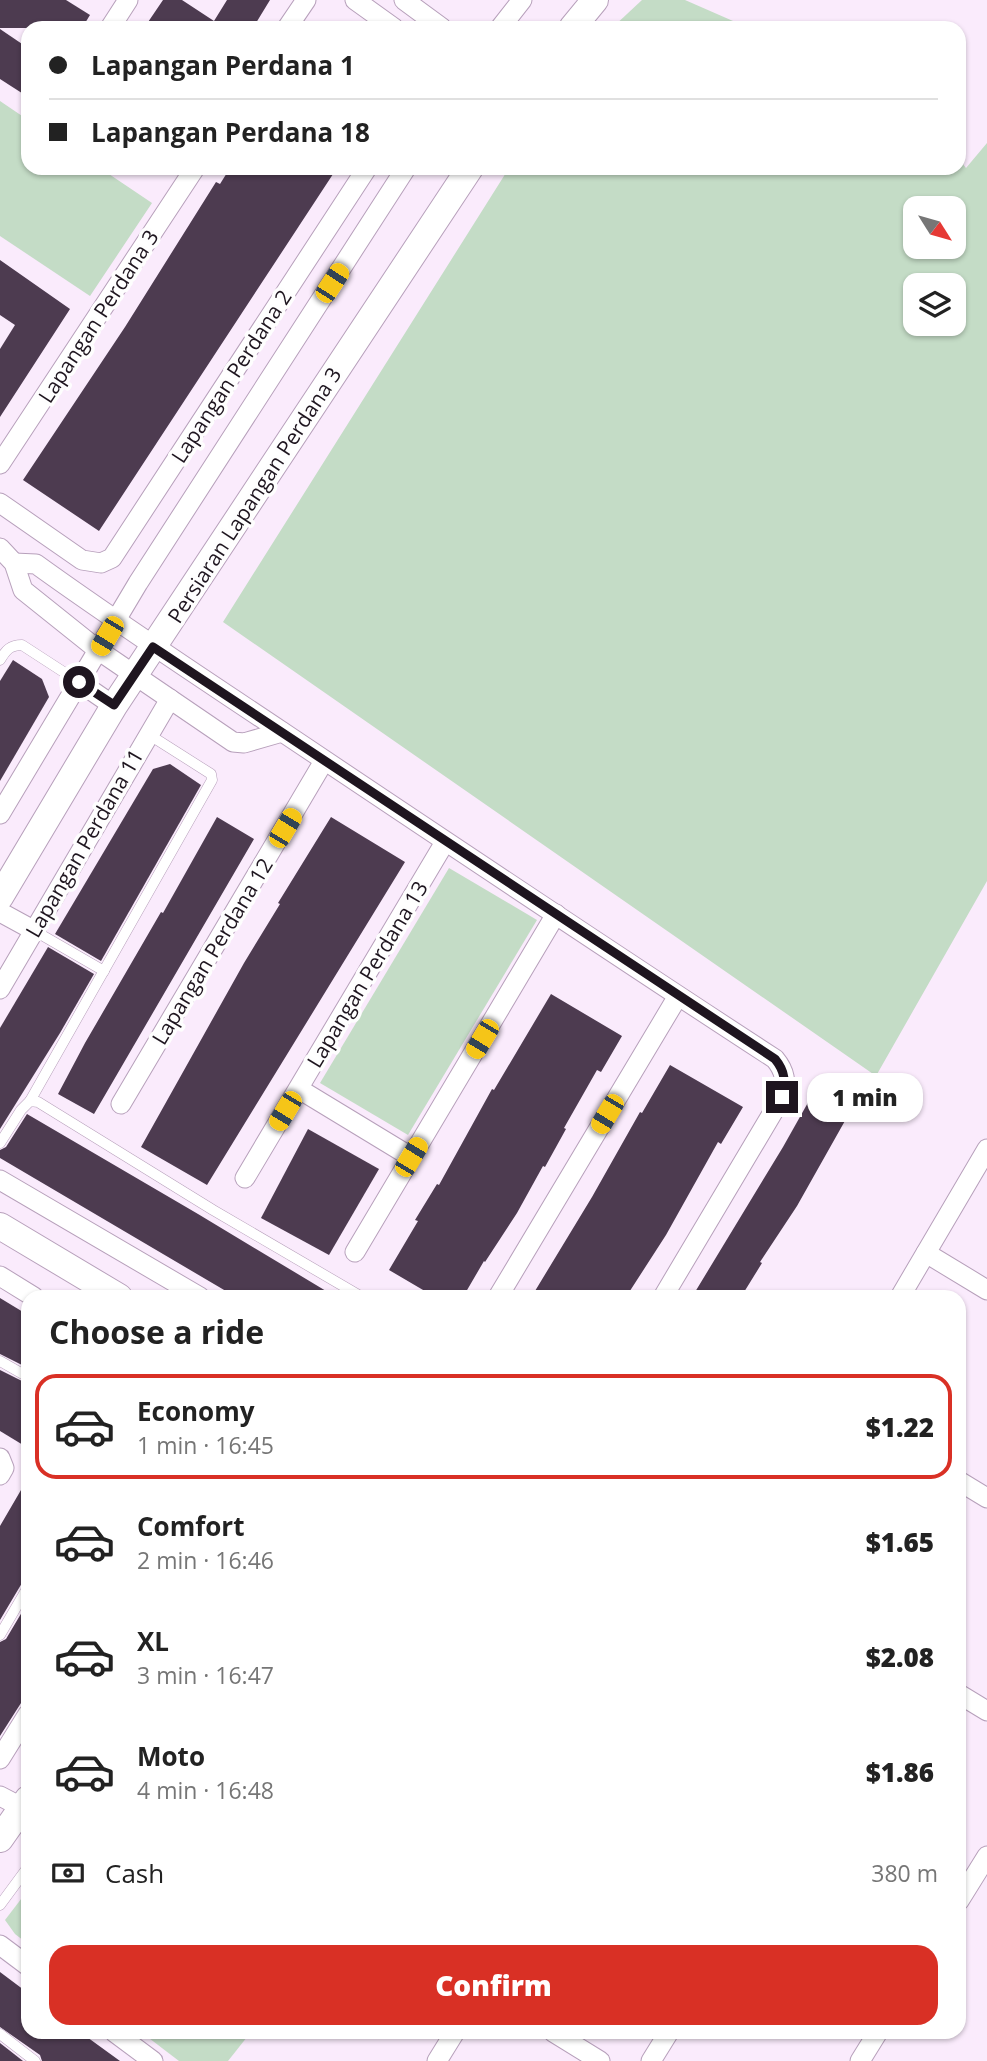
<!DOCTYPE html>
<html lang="en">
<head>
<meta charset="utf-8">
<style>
	:root { --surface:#fff; --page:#f6f6f6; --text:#222; --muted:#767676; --line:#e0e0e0; --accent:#d93025 }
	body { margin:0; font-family:"Open Sans",sans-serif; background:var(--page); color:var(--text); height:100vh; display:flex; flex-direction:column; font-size:26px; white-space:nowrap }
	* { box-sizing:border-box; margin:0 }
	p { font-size:23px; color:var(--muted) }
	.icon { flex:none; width:38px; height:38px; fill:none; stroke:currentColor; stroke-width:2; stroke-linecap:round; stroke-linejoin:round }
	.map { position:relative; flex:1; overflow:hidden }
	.drawer { position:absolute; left:21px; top:1290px; width:945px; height:749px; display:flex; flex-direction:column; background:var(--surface); border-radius:21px; box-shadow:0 2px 5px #0004 }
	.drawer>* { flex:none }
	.top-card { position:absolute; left:21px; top:21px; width:945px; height:154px; border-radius:21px; box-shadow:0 2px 5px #0004; display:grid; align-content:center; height:154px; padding:0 28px; background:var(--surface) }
	.needle { width:46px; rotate:127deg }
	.tools { position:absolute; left:903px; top:196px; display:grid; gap:14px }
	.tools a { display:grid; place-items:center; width:63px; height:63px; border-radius:14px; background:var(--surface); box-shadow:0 2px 5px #0004; font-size:35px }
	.end { position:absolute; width:32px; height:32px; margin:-16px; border:9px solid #1e151f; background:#fff; box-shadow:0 0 0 4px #fff }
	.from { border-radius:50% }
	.bubble { position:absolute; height:49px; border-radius:21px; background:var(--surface); box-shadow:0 2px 5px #0004; font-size:23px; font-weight:800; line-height:49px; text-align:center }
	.car { position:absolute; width:21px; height:42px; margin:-21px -10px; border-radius:9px; box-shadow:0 0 5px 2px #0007; background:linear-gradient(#f5c518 24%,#345 0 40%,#f5c518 0 76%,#345 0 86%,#f5c518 0) }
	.top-card b { display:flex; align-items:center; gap:24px; height:66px; font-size:26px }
	.top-card b+b { border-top:2px solid var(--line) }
	.top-card i { width:18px; height:18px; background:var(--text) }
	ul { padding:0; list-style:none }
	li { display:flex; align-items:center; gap:21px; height:105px; margin:0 14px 10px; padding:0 14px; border:4px solid transparent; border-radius:21px }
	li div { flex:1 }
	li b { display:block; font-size:26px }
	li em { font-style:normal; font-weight:800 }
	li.selected { border-color:var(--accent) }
	li>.icon { width:63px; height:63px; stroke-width:1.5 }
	h2 { padding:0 28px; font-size:32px; line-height:84px }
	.pay { display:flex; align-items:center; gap:18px; height:77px; padding:0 28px; font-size:26px }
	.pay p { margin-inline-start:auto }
	.cta { display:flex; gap:14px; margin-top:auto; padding:14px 28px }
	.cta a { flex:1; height:80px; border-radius:21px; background:var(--accent); color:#fff; font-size:28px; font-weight:800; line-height:80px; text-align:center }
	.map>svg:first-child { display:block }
	.green { fill:#c4dcc6; fill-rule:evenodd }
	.building { fill:#4d3b50 }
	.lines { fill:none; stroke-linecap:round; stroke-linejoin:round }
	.lane-casing { stroke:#b7a0bb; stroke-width:11 }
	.street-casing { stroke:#b7a0bb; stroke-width:21 }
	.secondary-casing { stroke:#b7a0bb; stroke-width:28 }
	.lane { stroke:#fff; stroke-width:10 }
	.street { stroke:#fff; stroke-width:19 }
	.secondary { stroke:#fff; stroke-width:26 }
	.route { stroke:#1e151f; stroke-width:9 }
	.labels { text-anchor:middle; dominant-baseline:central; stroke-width:7; stroke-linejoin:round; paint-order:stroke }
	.street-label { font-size:21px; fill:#1e151f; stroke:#fefefe }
</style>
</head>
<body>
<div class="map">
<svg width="987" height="2061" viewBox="0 0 987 2061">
	<rect width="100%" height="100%" fill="#faebfc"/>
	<!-- green -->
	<g class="green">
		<path d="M 642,0 L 685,0 L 749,28 L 612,28 Z"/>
		<path d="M 0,101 L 28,120 L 28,168 L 100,168 L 152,203 L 90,296 L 0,236 Z"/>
		<path d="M 987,143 L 987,881 L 876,1076 L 223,622 L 509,168 L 959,168 L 959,159 L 966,168 ZM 915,208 L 954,208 L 954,247 L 915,247 ZM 954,285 L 954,324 L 915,324 L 915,285 Z"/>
		<path d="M 449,868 L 537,920 L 408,1135 L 320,1083 Z"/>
		<path d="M 28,1890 L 28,1944 L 15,1934 L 5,1920 Z"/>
		<path d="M 141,2032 L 251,2032 L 228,2061 L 179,2061 Z"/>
	</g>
	<!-- building -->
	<g class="building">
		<path d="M 0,0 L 66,0 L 90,15 L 82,28 L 0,28 Z"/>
		<path d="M 163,0 L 182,0 L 214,21 L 227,0 L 270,0 L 253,28 L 144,28 Z"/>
		<path d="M 0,29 L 28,48 L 28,97 L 0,79 Z"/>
		<path d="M 230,168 L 337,168 L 99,531 L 23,480 L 125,327 L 216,182 L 220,184 Z"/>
		<path d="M 0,260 L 70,309 L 0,417 L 0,349 L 15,325 L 0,315 Z"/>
		<path d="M 13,660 L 42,679 L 49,697 L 0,781 L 0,681 Z"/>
		<path d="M 170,764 L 201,785 L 101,961 L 55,934 L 153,769 Z"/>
		<path d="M 217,817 L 254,839 L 94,1114 L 58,1094 L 85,1043 L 161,912 L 163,913 Z"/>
		<path d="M 331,817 L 405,862 L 207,1185 L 141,1147 L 244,963 L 280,904 L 278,903 Z"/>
		<path d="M 48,947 L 94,974 L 60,1033 L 0,1129 L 0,1028 Z"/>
		<path d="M 551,994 L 622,1036 L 601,1072 L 597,1070 L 564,1128 L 566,1129 L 545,1167 L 543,1166 L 517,1213 L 485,1262 L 484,1261 L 463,1297 L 435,1297 L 389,1270 L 418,1221 L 415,1220 L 437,1184 L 439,1185 L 492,1089 L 494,1090 Z"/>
		<path d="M 670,1065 L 743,1107 L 721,1144 L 718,1142 L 666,1235 L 626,1297 L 544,1297 L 535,1291 L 592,1197 L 640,1112 L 642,1113 Z"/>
		<path d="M 810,1099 L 846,1119 L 797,1206 L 760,1262 L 762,1263 L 741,1297 L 692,1297 L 783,1147 Z"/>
		<path d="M 27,1114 L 198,1214 L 336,1297 L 236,1297 L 0,1158 L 0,1150 L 6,1147 Z"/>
		<path d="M 308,1129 L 379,1169 L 329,1255 L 261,1218 Z"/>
		<path d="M 0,1298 L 28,1315 L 28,1368 L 0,1354 Z"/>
		<path d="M 0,1370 L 28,1384 L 28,1448 L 0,1431 Z"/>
		<path d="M 28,1478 L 28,1580 L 22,1583 L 0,1620 L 0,1526 Z"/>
		<path d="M 28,1602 L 28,1692 L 0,1736 L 0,1642 L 6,1639 Z"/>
		<path d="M 0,1972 L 28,1993 L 28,2032 L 80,2032 L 120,2061 L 42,2061 L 40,2055 L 0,2027 Z"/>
		<path d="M 0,2043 L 23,2061 L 0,2061 Z"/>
	</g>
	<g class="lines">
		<!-- lane casing -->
		<g class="lane-casing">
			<g id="lane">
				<path d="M 0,660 C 6,650 10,645 22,645 L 79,682"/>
				<path d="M 33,930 L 104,971"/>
				<path d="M 30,1101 L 212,780 L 211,774 L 148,734"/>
				<path d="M 0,1143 L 21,1110 L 30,1101 L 38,1102 L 213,1210 L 362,1297"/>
				<path d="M 0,1361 L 28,1377"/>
				<path d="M 0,1635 L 28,1587"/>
				<path d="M 0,1905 L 28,1867"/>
				<path d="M 0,2034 L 35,2061"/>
			</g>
		</g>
		<!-- street casing -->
		<g class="street-casing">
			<g id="street">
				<path d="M 355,0 L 394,28"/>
				<path d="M 404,0 L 442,28"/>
				<path d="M 110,28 L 128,0"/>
				<path d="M 287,28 L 306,0"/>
				<path d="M 500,28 L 522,0"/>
				<path d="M 0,464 L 195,168"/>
				<path d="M 0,503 L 82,560 L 101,563 L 112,558 L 367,168"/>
				<path d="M 0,548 L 14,563 L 23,590 L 98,650 L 233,742 L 244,743 L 282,732"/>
				<path d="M 14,563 L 36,564 C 116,622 199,676 281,731 C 445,841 609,951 775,1059 C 785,1071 787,1082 782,1097 L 663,1297"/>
				<path d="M 79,682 L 138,583 L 406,168"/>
				<path d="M 0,814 L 79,682 L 114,706"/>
				<path d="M 0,912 L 33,930"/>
				<path d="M 0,989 L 170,699"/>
				<path d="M 299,1089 L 411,1157"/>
				<path d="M 121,1104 L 324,761"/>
				<path d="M 245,1178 L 445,842"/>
				<path d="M 0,1180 L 200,1297"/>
				<path d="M 355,1252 L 556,914"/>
				<path d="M 926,1253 L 987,1290"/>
				<path d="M 0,1276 L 34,1297"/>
				<path d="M 498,1297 L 678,996"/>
				<path d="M 900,1297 L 987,1149"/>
				<path d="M 0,1458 L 4,1468 L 0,1475"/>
				<path d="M 959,1481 L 987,1498"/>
				<path d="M 959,1694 L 987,1711"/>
				<path d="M 0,1759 L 28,1714"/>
				<path d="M 0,1796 L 23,1808"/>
				<path d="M 959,1901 L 987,1856"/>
				<path d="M 0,1945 L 28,1966"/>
				<path d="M 114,2032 L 153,2061"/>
				<path d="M 553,2032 L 600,2061"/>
				<path d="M 437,2061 L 455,2032"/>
				<path d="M 651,2061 L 669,2032"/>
				<path d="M 860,2061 L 878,2032"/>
			</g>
		</g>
		<!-- secondary casing -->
		<g class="secondary-casing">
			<g id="secondary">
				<path d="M 572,28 L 595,0"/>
				<path d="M 0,897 L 114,706 L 470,168"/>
				<path d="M 0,1226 L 119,1297"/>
				<path d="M 0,1839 L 28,1799"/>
			</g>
		</g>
		<!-- lane -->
		<use href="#lane" class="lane"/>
		<!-- street -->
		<use href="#street" class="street"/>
		<!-- secondary -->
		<use href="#secondary" class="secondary"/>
	</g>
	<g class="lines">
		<!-- route -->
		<path class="route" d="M 79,682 L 114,705 L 153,647 C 360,785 567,923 775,1059 C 785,1071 786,1082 782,1097"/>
	</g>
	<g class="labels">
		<!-- street labels -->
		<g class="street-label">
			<text transform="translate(98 316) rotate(-57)">Lapangan Perdana 3</text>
			<text transform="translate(231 376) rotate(-57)">Lapangan Perdana 2</text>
			<text transform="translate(254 495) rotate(-57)">Persiaran Lapangan Perdana 3</text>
			<text transform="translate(84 843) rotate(-60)">Lapangan Perdana 11</text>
			<text transform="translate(212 951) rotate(-59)">Lapangan Perdana 12</text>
			<text transform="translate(367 974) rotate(-59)">Lapangan Perdana 13</text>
		</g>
	</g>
</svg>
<div class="tools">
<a><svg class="needle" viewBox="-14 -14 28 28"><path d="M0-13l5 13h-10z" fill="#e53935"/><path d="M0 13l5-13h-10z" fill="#767676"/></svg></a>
<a><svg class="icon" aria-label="layers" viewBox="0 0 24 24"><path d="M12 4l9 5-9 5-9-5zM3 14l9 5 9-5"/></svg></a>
</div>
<i class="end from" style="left:79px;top:682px"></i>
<i class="end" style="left:782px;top:1097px"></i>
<div class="bubble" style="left:807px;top:1073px;width:116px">1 min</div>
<i class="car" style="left:332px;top:283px;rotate:33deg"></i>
<i class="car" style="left:107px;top:636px;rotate:211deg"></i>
<i class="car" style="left:285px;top:828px;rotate:31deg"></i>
<i class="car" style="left:482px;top:1039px;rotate:211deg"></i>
<i class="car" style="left:285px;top:1111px;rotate:211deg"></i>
<i class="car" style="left:607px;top:1114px;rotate:211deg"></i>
<i class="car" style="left:411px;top:1157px;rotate:31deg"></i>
<div class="top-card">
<b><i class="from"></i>Lapangan Perdana 1</b>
<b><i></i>Lapangan Perdana 18</b>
</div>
<section class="drawer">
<h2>Choose a ride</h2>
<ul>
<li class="selected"><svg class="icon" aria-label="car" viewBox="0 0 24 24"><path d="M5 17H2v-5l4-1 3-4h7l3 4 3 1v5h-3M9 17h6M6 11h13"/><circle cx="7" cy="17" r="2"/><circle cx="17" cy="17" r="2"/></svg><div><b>Economy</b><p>1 min · 16:45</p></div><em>$1.22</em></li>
<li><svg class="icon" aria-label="car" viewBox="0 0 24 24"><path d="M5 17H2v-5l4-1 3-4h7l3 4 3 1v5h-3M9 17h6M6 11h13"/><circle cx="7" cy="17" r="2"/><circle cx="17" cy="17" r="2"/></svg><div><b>Comfort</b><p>2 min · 16:46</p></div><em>$1.65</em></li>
<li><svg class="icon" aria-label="car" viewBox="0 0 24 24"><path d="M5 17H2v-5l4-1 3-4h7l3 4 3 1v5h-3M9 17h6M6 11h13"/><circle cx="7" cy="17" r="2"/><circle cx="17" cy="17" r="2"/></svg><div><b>XL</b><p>3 min · 16:47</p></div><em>$2.08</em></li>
<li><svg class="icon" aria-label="car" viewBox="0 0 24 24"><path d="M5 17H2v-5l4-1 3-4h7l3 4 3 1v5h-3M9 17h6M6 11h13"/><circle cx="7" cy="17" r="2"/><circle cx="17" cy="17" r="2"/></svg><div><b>Moto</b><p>4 min · 16:48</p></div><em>$1.86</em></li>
</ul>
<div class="pay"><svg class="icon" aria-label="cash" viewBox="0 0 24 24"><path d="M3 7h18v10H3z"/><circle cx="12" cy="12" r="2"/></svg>Cash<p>380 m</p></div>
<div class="cta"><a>Confirm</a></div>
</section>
</div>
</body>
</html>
